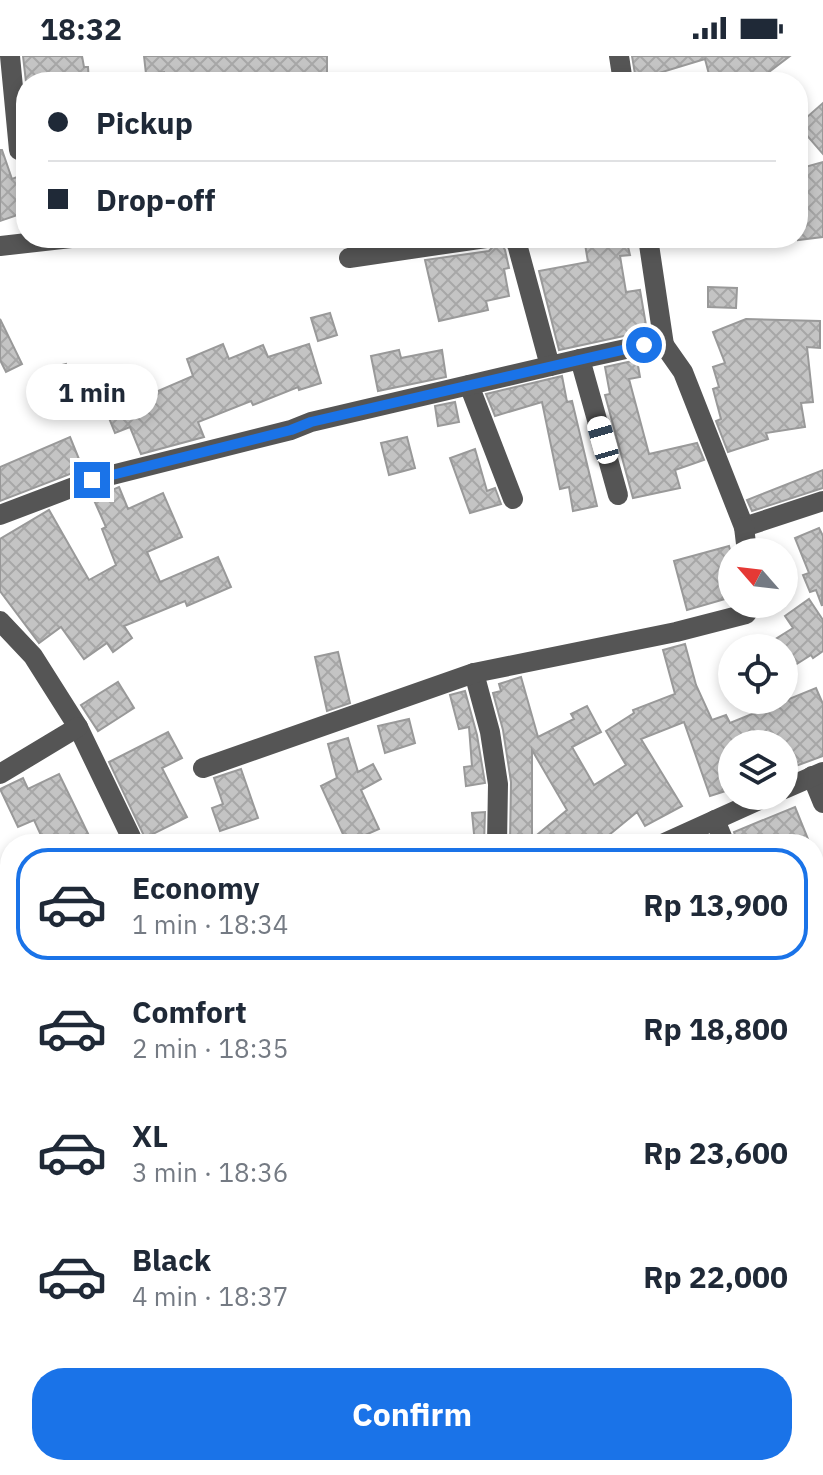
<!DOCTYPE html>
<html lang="en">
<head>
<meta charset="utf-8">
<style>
	:root { --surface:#fff; --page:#f2f2f3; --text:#1f2937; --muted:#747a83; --line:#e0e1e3; --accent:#1a73e8 }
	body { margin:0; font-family:"IBM Plex Sans",sans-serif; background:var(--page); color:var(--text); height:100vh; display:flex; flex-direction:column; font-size:30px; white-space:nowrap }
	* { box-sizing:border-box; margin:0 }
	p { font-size:26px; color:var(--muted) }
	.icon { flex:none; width:44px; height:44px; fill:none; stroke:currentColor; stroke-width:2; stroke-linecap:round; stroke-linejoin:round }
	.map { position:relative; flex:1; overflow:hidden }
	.panel { position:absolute; left:0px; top:778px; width:824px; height:642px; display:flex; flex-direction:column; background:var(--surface); border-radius:32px 32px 0 0; box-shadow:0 4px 12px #0003 }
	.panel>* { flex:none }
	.hud { position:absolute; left:16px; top:16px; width:792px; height:176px; border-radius:32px; box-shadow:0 4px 12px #0003; display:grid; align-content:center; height:176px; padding:0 32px; background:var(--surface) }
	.needle { width:52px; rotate:298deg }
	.buttons { position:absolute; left:718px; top:482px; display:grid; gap:16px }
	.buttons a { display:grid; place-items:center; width:80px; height:80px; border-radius:50%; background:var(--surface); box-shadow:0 4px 12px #0003; font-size:40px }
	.end { position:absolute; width:36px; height:36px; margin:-18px; border:10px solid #1a73e8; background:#fff; box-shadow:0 0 0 4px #fff }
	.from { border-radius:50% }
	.bubble { position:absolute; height:56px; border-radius:28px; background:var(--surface); box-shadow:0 4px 12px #0003; font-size:26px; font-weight:700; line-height:56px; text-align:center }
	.car { position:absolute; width:24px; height:48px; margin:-24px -12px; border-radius:10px; box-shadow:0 0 6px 2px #0007; background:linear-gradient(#fff 24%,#345 0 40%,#fff 0 76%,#345 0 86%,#fff 0) }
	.hud b { display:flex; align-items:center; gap:28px; height:76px; font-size:30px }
	.hud b+b { border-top:2px solid var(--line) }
	.hud i { width:20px; height:20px; background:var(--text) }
	ul { padding:14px 0 0; list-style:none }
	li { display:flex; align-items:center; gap:24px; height:112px; margin:0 16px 12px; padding:0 16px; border:4px solid transparent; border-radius:32px }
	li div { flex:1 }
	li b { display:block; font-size:30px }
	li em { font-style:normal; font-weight:700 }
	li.active { border-color:var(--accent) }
	li>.icon { width:72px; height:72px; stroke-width:1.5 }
	.primary-button { display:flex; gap:16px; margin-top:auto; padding:16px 32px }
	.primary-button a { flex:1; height:92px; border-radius:32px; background:var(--accent); color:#fff; font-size:32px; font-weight:700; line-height:92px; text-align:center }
	.status { display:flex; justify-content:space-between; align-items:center; height:56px; padding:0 40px; background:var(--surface); direction:ltr }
	.status svg { height:22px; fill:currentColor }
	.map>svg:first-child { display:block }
	.building { fill:url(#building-cross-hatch); stroke:#999; stroke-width:2; fill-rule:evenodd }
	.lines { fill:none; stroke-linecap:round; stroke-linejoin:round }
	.minor { stroke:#555; stroke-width:20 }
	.route { stroke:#1a73e8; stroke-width:10 }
</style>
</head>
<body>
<div class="status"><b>18:32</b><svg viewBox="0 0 49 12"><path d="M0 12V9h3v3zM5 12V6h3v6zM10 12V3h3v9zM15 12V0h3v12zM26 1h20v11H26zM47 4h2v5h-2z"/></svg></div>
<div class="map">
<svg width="823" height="1419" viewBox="0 0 823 1419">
	<defs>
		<pattern id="building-cross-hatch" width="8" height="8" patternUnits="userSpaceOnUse" patternTransform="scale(2)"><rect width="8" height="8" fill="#c4c4c4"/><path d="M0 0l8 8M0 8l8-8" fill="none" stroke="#a7a7a7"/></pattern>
	</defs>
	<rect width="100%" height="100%" fill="#fff"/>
	<!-- building -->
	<g class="building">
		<path d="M 23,0 L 82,0 L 84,11 L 88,11 L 89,26 L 26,26 Z"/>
		<path d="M 144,0 L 327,0 L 327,26 L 165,26 L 164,16 L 146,18 Z"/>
		<path d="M 632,0 L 790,0 L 769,16 L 772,26 L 711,26 L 705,3 L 636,24 Z"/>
		<path d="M 823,47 L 823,98 L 798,69 Z"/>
		<path d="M 0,94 L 2,94 L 12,123 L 17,121 L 26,147 L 26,156 L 0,165 Z"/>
		<path d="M 823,106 L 823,181 L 798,184 L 798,113 Z"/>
		<path d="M 584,182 L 626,182 L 630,199 L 620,200 L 626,236 L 640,234 L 647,275 L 559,294 L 539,215 L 588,206 Z"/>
		<path d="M 499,184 L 505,194 L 509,212 L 504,213 L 509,240 L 486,245 L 488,254 L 439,265 L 425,204 L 489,195 Z"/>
		<path d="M 708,231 L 737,232 L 736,252 L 708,251 Z"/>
		<path d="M 330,257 L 337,279 L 318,285 L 311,262 Z"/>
		<path d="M 0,263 L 22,308 L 6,316 L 0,304 Z"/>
		<path d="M 746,263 L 820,265 L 820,292 L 807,291 L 813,346 L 801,347 L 805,371 L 766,377 L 768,383 L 728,396 L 716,365 L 721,363 L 713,333 L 719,331 L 713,311 L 725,307 L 713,276 Z"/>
		<path d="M 223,288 L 229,303 L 263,289 L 268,301 L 309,288 L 321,327 L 299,334 L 298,331 L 253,349 L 251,345 L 198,366 L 204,381 L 141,398 L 130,371 L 115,377 L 107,357 L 193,320 L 187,303 Z"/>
		<path d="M 399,294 L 401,302 L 442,294 L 446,321 L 378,335 L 371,300 Z"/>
		<path d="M 637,304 L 640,321 L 629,323 L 649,398 L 697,387 L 704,404 L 675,414 L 680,432 L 633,442 L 605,339 L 610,338 L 605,311 Z"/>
		<path d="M 66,308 L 75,345 L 55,350 L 49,329 L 43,331 L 39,315 Z"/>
		<path d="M 562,320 L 567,346 L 572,345 L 597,450 L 573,455 L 569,431 L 560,433 L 542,346 L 495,360 L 486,338 Z"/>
		<path d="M 455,346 L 459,366 L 438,370 L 435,350 Z"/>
		<path d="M 70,381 L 83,413 L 0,445 L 0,411 Z"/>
		<path d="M 407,381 L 415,412 L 389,419 L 381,387 Z"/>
		<path d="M 475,393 L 487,435 L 495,432 L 501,448 L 470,457 L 450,402 Z"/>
		<path d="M 823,414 L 823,432 L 752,455 L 747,444 Z"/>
		<path d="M 119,431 L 128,453 L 163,437 L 182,481 L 147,496 L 160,526 L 218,501 L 231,531 L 187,550 L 185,545 L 124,570 L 132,582 L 113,596 L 107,587 L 84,603 L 61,571 L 39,587 L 0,535 L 0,483 L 49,454 L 89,524 L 116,509 L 102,473 L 106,471 L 93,442 Z"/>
		<path d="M 819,472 L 823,480 L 822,550 L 816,534 L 810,536 L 803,519 L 809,517 L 795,482 Z"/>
		<path d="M 729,490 L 732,501 L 732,541 L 687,554 L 674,505 Z"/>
		<path d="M 809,543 L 823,564 L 823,595 L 813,602 L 811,599 L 784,616 L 784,592 L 761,592 L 793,572 L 785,560 Z"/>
		<path d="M 685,588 L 696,629 L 712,664 L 726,659 L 730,667 L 816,632 L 823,648 L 823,700 L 793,711 L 790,702 L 784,704 L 784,688 L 732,688 L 732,733 L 710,740 L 684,666 L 641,683 L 682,750 L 645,770 L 637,756 L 598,788 L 510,788 L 511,726 L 503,674 L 493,637 L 501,635 L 499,628 L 521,621 L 538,681 L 574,663 L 571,658 L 587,650 L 601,676 L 572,691 L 594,729 L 626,709 L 606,675 L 634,657 L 633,654 L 675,638 L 663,594 ZM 532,694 L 567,754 L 532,783 Z"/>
		<path d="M 338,596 L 350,647 L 327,655 L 315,601 Z"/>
		<path d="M 118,626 L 134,652 L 98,675 L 81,649 Z"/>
		<path d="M 465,635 L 477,679 L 485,727 L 466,730 L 464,711 L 472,710 L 469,671 L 459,673 L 450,639 Z"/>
		<path d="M 409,663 L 415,687 L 385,697 L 378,670 Z"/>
		<path d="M 168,676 L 182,702 L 162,712 L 187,761 L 145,782 L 109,706 Z"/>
		<path d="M 348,682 L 358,716 L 373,708 L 381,723 L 361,734 L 379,773 L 347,787 L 321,730 L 337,722 L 328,688 Z"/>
		<path d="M 241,713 L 258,762 L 220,775 L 212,752 L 223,748 L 214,722 Z"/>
		<path d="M 59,718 L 80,761 L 93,788 L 45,788 L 34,764 L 18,771 L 0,733 L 23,722 L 28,733 Z"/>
		<path d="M 795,751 L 810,788 L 738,788 L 734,776 Z"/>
		<path d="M 485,756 L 484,788 L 475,788 L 472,757 Z"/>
	</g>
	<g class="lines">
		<!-- minor -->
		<g class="minor">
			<path d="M 10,0 L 19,94"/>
			<path d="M 619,0 L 623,26"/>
			<path d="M 512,182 L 517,188 L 550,310"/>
			<path d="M 648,182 L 664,289"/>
			<path d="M 0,190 L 71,182"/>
			<path d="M 349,202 L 486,182"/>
			<path d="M 580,303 L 618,439"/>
			<path d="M 469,329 L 513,443"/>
			<path d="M 0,459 L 92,424 L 291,374 L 311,366 L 580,303 L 644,289 L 664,289 L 683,316 L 744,471 L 823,445"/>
			<path d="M 744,471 L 747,496"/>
			<path d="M 0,565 L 33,600 L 78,671 L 131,781"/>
			<path d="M 474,617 L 490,676 L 498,728 L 497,788"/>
			<path d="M 203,712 L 474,617 L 676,576 L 746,558 L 753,548"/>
			<path d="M 0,718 L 78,671"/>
			<path d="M 812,720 L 823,747"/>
			<path d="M 784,733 L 823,716"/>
			<path d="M 715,764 L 725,788"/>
			<path d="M 662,788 L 768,740"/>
			<path d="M 0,943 L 10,938"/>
			<path d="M 0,1022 L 10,1053"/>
			<path d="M 0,1177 L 10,1174"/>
			<path d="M 596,1410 L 600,1419"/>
		</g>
	</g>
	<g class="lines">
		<!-- route -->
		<path class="route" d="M 92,424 L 291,374 L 311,366 L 644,289"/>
	</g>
</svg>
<div class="buttons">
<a><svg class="needle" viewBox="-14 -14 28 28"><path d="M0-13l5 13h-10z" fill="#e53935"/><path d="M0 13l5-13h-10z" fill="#747a83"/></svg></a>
<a><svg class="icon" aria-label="locate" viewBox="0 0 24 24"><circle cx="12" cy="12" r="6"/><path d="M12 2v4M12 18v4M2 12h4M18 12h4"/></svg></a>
<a><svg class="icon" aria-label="layers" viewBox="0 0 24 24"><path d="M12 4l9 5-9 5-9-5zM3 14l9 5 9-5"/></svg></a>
</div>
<i class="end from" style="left:644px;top:289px"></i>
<i class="end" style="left:92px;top:424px"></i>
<div class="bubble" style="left:26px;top:308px;width:132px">1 min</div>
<i class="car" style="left:603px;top:384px;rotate:344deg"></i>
<div class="hud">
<b><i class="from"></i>Pickup</b>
<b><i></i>Drop-off</b>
</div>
<section class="panel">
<ul>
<li class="active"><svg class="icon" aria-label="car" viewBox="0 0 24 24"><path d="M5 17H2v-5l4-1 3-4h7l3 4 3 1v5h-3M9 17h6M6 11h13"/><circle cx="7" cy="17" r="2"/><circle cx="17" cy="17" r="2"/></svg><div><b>Economy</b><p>1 min · 18:34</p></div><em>Rp 13,900</em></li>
<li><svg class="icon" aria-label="car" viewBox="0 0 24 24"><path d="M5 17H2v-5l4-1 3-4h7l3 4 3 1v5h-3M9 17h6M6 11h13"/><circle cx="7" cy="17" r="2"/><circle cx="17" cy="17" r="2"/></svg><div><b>Comfort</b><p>2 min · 18:35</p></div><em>Rp 18,800</em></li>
<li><svg class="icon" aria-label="car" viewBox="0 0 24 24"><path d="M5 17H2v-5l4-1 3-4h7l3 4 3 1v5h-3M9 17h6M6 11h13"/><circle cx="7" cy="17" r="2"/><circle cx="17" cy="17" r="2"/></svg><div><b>XL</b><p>3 min · 18:36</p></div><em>Rp 23,600</em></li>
<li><svg class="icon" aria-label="car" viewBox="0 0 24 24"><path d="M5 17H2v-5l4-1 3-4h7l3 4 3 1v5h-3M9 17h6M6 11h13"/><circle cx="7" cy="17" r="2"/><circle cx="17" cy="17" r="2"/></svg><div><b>Black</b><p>4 min · 18:37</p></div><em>Rp 22,000</em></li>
</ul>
<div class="primary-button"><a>Confirm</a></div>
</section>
</div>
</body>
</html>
